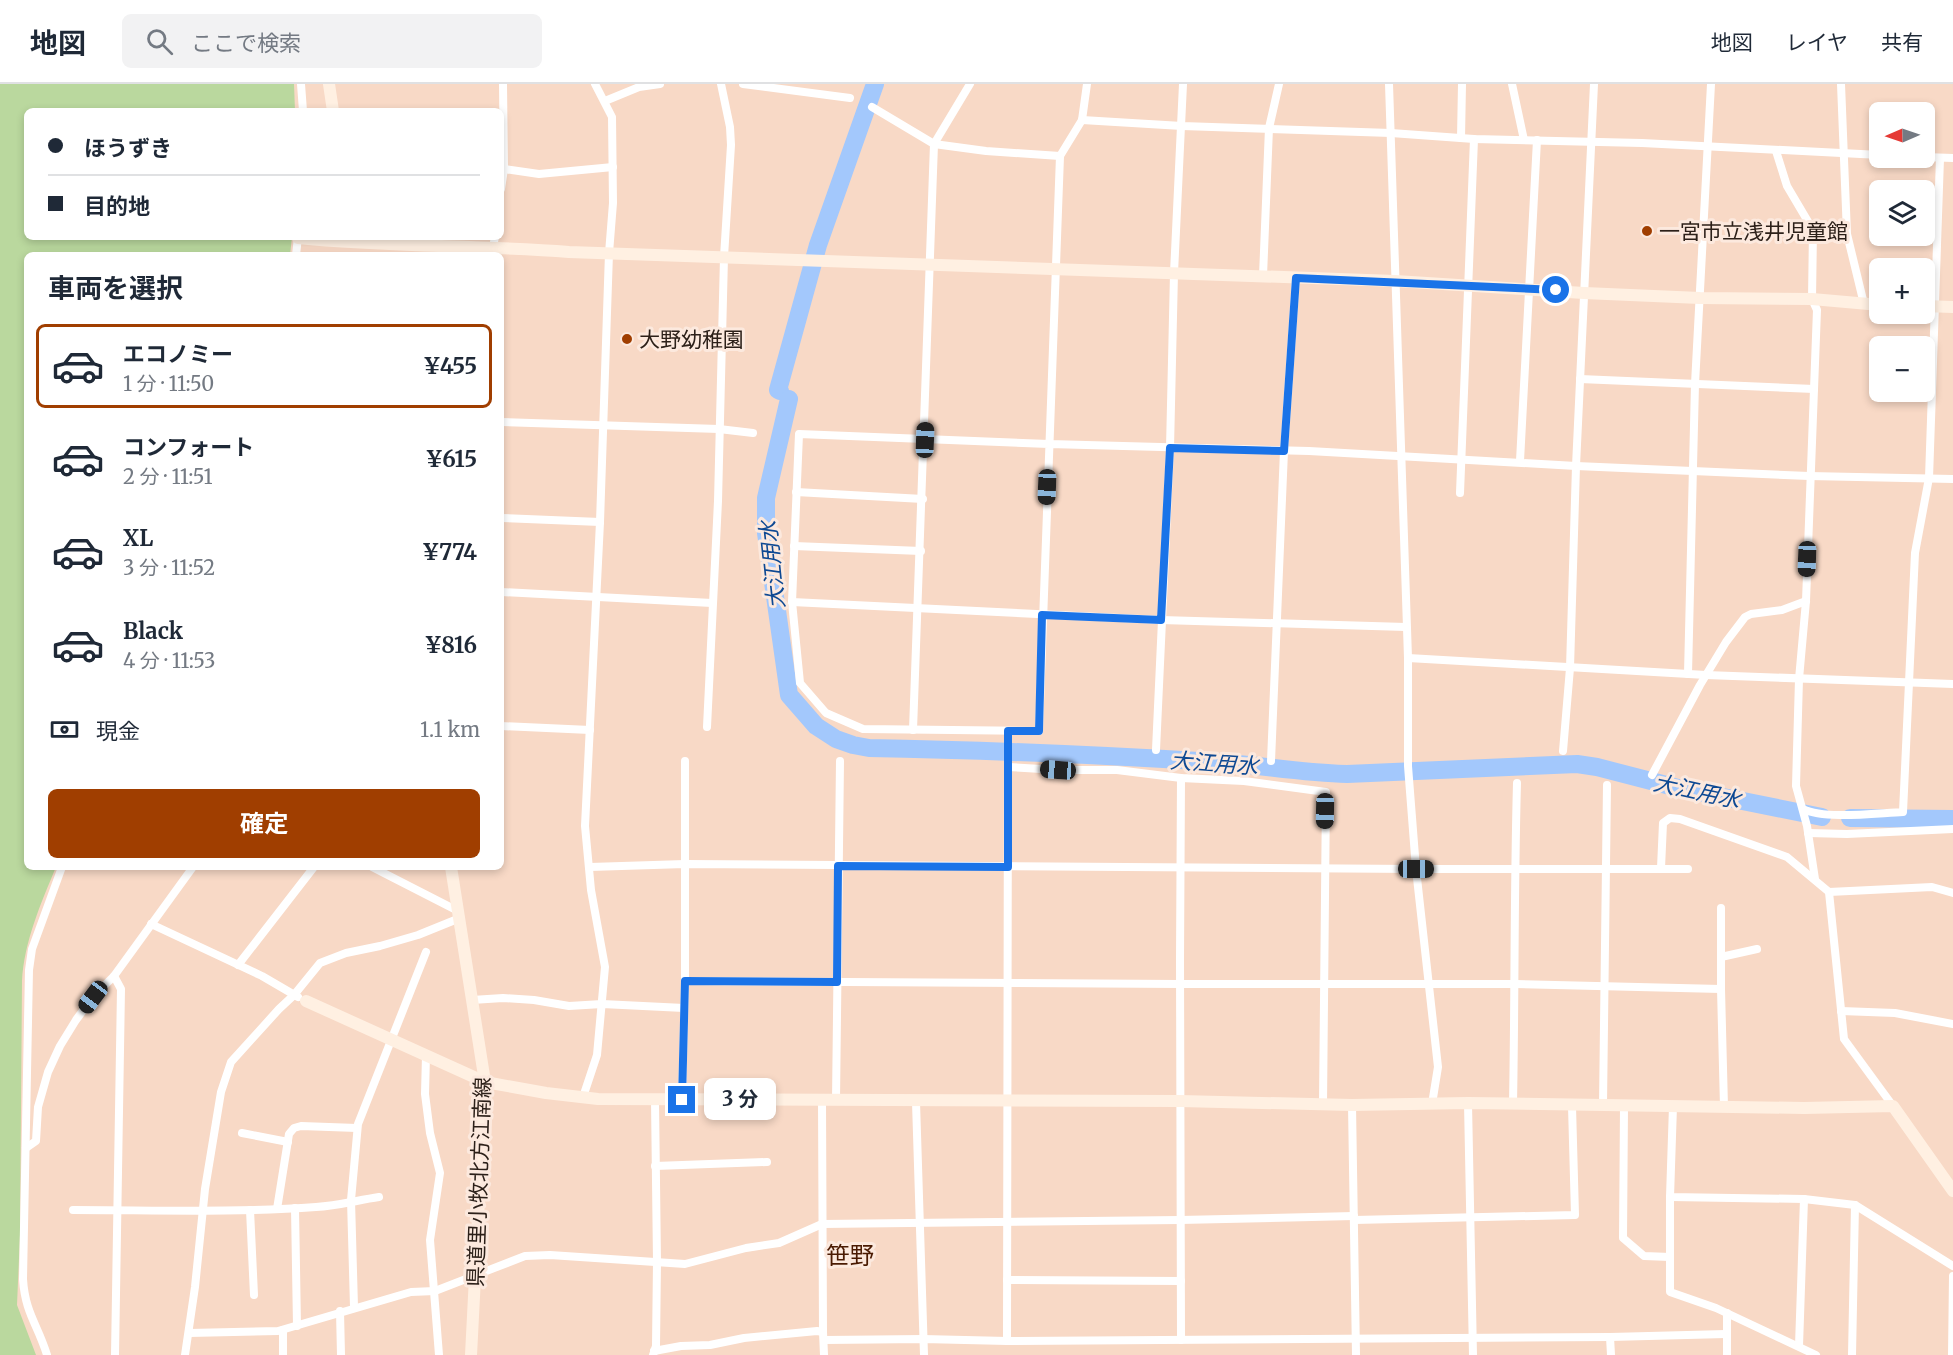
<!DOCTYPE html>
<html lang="ja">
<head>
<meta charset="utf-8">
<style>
	:root { --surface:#fff; --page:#f2f2f3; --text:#1f2937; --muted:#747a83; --line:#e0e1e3; --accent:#a03e00 }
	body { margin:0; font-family:Merriweather,"Noto Sans JP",serif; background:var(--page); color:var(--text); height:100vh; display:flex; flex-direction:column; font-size:22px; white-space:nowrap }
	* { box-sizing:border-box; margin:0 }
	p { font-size:20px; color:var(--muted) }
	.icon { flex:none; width:33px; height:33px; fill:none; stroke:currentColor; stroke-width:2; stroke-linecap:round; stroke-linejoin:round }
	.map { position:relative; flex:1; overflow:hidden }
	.side { position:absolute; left:24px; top:168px; width:480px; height:618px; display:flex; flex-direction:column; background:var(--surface); border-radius:9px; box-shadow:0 3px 9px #0003 }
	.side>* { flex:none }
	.banner { position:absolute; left:24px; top:24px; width:480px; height:132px; border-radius:9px; box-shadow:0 3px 9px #0003; display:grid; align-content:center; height:132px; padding:0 24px; background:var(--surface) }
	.needle { width:39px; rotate:268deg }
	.tools { position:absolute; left:1869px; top:18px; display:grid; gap:12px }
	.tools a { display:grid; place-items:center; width:66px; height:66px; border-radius:9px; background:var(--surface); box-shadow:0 3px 9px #0003; font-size:30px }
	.end { position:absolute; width:27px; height:27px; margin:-14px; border:8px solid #1a73e8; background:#fff; box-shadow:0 0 0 3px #fff }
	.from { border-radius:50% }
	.bubble { position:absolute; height:42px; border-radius:9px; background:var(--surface); box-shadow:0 3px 9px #0003; font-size:20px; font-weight:700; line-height:42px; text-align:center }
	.car { position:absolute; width:18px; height:36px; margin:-18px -9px; border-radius:8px; box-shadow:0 0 4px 2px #0007; background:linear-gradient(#222 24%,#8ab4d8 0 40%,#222 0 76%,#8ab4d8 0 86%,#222 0) }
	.banner b { display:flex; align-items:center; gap:21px; height:57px; font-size:22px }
	.banner b+b { border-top:2px solid var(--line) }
	.banner i { width:15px; height:15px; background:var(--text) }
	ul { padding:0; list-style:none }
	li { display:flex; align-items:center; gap:18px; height:84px; margin:0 12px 9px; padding:0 12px; border:3px solid transparent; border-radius:9px }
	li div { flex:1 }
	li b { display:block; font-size:22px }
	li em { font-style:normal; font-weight:700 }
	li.current { border-color:var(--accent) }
	li>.icon { width:54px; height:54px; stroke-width:1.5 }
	h2 { padding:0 24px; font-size:27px; line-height:72px }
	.pay { display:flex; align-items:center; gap:15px; height:66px; padding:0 24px; font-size:22px }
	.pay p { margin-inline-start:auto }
	.button { display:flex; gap:12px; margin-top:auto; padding:12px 24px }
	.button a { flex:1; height:69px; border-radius:9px; background:var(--accent); color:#fff; font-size:24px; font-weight:700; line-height:69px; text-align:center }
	header { display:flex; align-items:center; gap:36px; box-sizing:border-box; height:84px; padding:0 30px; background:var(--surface); border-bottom:2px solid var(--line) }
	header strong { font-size:28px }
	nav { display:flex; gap:33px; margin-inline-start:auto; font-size:21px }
	.search { width:420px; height:54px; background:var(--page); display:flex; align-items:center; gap:15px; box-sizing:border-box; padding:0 21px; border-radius:9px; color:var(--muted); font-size:22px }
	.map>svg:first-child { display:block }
	.green { fill:#bad89e }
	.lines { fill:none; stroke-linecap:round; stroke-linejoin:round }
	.river { stroke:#a3c8fc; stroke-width:18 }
	.street { stroke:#fff; stroke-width:8 }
	.secondary { stroke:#fff0e2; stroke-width:12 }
	.route { stroke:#1a73e8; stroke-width:8 }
	.poi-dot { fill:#a03e00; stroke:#fce9de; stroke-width:2 }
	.labels { text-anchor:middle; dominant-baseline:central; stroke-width:6; stroke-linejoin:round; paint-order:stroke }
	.poi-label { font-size:21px; fill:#2c2019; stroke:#fce9de; text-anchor:start }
	.street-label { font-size:21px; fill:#2c2019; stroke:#fce9de }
	.water-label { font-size:22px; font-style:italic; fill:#0e4993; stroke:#fce9de }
	.quarter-label { font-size:24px; fill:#4a1a02; stroke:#fce9de }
</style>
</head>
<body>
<header>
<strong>地図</strong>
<div class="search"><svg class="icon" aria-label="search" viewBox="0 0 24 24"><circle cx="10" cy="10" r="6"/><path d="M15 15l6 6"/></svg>ここで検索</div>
<nav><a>地図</a><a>レイヤ</a><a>共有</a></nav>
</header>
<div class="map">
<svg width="1953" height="1271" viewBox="0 0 1953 1271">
	<rect width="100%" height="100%" fill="#f8d9c6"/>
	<!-- green -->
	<path class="green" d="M 0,0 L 294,0 L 295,27 L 27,27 L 27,153 L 292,153 L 290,171 L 27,171 L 27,783 L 56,783 C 41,819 24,858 22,897 L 20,1151 L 17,1221 L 36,1271 L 0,1271 Z"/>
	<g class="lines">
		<!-- river -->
		<g class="river">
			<path d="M 780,307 L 778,306 L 818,161 L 875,0"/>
			<path d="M 789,315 L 766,414 L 766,449 L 789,611 L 816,642 L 836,655 L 853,661 L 869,664 C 984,666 1100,671 1215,678 C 1260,681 1303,689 1347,690 L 1577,680 L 1597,683 L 1678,704 L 1822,733"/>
			<path d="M 1850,734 L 1953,735"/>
		</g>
		<!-- street -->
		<g class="street">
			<path d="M 301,0 L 303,27"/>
			<path d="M 743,0 L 850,14"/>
			<path d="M 1087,0 L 1082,36 L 1060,72 L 1039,647 L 863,645 L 826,629 L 800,599 L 792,518 L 799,350 L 1049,360 L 1309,367 L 1576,382 L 1809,392 L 1953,395"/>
			<path d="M 1389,0 L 1408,574 L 1408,682 L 1416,785 L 1438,983 L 1432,1020"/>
			<path d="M 1512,0 L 1524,56"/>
			<path d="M 1841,0 L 1847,150 L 1864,220"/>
			<path d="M 605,17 L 639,3 L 660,0"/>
			<path d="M 872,23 L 934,60 L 986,67 L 1060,72"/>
			<path d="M 1082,36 L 1182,42 L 1391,49 L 1474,55 L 1642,59 L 1880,71"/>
			<path d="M 1461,54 L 1462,0"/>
			<path d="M 1776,67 L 1787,102 L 1813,146 L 1812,215 L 1817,226 L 1806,517 L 1799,595 L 1796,702 L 1807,742 L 1815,795"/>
			<path d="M 1924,73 L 1953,74"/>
			<path d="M 504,85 L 539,90 L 613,83"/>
			<path d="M 501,105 L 504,85 L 503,0"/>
			<path d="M 493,163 L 495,153"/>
			<path d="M 296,171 L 298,153"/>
			<path d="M 1263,192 L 1269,44 L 1279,0"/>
			<path d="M 1580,295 L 1814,305"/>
			<path d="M 501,338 L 719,345 L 753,349"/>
			<path d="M 1520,377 L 1537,56"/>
			<path d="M 796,408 L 923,415"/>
			<path d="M 1460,409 L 1474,55"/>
			<path d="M 501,434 L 600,438"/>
			<path d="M 794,462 L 921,467"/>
			<path d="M 501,508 L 712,519"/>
			<path d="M 792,518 L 1161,536 L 1406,543"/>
			<path d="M 1408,574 L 1706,591 L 1953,600"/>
			<path d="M 1688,590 L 1695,300 L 1711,0"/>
			<path d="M 501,642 L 590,646"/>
			<path d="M 707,643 L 718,417 L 724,173 L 731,61 L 730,43 L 721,0"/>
			<path d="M 913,646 L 934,60 L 970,0"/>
			<path d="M 1156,666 L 1170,364 L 1174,189 L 1183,0"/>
			<path d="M 1563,667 L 1570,584 L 1576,382 L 1594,0"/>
			<path d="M 1271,677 L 1284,367 L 1296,194"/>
			<path d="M 1008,683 L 1058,686 L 1117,686 L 1181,694 L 1244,697 L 1326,708 L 1323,1021"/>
			<path d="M 1652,691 L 1700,601 L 1726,558 L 1745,533 L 1751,530 L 1782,526 L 1806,517"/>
			<path d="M 1803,725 C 1825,736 1877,729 1903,728 L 1915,469 L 1929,394 L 1940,74"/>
			<path d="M 1808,749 L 1847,750 L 1953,745"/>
			<path d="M 372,783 L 458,827"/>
			<path d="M 590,783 L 685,780 L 1416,785 L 1688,785"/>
			<path d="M 1661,784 L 1663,739 L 1670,734 L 1680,735 L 1787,773 L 1829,808 L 1932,803 L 1953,809"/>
			<path d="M 1829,808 L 1844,955 L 1893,1022"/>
			<path d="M 1721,824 L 1721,905 L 1724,1023"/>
			<path d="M 151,840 L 262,892 L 298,913"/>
			<path d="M 1721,873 L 1757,865"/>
			<path d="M 238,881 L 314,783"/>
			<path d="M 114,892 L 121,905 L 115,1271"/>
			<path d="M 685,897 L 1181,900 L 1515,900 L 1721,905"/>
			<path d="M 472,916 L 503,914 L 534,916 L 569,922 L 602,920 L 684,924"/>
			<path d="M 1841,927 L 1895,929 L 1953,940"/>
			<path d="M 426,971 L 425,1010 L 430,1049 L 440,1089 L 430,1156 L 439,1271"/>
			<path d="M 583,1013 L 597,971 L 605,883 L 591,806 L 585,742 L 600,438 L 609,169 L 613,119 L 612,33 L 595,0"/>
			<path d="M 682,1016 L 685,897 L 685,677"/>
			<path d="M 822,1017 L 823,1248"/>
			<path d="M 836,1017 L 840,677"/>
			<path d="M 916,1018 L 924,1271"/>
			<path d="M 1468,1019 L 1473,1271"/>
			<path d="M 1513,1020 C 1515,913 1514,806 1517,699"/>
			<path d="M 1352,1021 L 1356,1271"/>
			<path d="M 1603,1021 L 1607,701"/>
			<path d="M 1624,1022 L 1623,1154 L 1644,1172 L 1670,1173"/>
			<path d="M 1673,1022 L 1670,1113 L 1804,1115 L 1855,1121 L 1953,1182"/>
			<path d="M 242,1049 L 288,1058"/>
			<path d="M 26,1064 L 36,1057 L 38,1023 L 48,988 L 60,962 L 76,936 L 93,913 L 114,892 L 193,783"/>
			<path d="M 655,1082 L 767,1078"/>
			<path d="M 1670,1113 L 1670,1208 L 1716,1224 L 1816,1271"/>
			<path d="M 295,1124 L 297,1242"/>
			<path d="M 277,1125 L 289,1050 L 294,1044 L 301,1042 L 357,1044"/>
			<path d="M 73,1126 C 154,1126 235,1129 316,1123 C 337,1122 358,1116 379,1113"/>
			<path d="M 250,1126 L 254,1211"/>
			<path d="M 1354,1136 L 1575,1131 L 1572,1022"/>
			<path d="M 1007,1196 L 1181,1197"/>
			<path d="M 354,1223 L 351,1116 L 358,1040 L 426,868"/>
			<path d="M 340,1227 L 341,1271"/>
			<path d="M 283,1246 L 283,1271"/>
			<path d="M 189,1249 L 278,1247 L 411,1208 L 435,1207 L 525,1172 L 550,1171 L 685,1180 L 746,1164 L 779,1159 L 822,1140 L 1180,1136 L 1354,1132"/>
			<path d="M 1610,1253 L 1611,1271"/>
			<path d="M 825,1256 L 923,1255 L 1007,1257 L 1610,1253 L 1726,1250"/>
			<path d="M 1181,1256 L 1180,875 L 1181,694"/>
			<path d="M 1007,1257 L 1008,647"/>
			<path d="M 1799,1262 L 1804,1115"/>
			<path d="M 654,1267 L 681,1262 L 710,1261 L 744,1254 L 817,1247 L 823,1248 L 824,1271"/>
			<path d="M 47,1271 C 38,1241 25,1229 23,1195 L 29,886 L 32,865 L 62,783"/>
			<path d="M 185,1271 L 195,1203 L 205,1105 L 221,1008 L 231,978 L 279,925 L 294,911 L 320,879 L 346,869 L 380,862 L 418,851 L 460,834"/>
			<path d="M 653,1271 L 656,1262 L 657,1178 L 655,1016"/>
			<path d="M 1727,1271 L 1727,1229"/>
			<path d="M 1852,1271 L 1855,1121"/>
			<path d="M 1952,1271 L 1953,1192"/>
		</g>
		<!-- secondary -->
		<g class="secondary">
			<path d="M 329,0 L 333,27"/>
			<path d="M 298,154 C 388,163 479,161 569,168 L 1395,197 L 1584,209 L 1700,214 L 1812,215 L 1880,221"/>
			<path d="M 1924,222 L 1953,223"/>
			<path d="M 451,783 L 485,998 L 471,1271"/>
			<path d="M 306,917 L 485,998 L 546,1009 L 598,1015 L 1180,1017 L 1352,1021 L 1468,1019 L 1804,1024 L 1893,1022 L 1953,1107"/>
		</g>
	</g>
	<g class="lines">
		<!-- route -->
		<path class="route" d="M 682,1016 L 685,897 L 837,898 L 838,782 L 1008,783 L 1008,647 L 1039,647 L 1042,531 L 1161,536 L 1170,364 L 1284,367 L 1296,194 L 1556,206"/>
	</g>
	<!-- markers -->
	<g class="poi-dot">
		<circle cx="1647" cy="147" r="6"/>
		<circle cx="627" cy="255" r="6"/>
	</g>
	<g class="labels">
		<!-- poi labels -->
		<g class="poi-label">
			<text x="1659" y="147">一宮市立浅井児童館</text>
			<text x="639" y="255">大野幼稚園</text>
		</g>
		<!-- street labels -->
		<g class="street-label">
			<text transform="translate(479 1098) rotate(-88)">県道里小牧北方江南線</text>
		</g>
		<!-- water labels -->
		<g class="water-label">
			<text transform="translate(772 481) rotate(-96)">大江用水</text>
			<text transform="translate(1214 679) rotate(4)">大江用水</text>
			<text transform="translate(1697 707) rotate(12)">大江用水</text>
		</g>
		<!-- quarter labels -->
		<g class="quarter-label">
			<text x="850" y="1171">笹野</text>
		</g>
	</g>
</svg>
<div class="tools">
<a><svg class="needle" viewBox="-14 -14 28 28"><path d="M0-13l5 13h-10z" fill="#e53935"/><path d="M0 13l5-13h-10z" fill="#747a83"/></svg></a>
<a><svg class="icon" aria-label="layers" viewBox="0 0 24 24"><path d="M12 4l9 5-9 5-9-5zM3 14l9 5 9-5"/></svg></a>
<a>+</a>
<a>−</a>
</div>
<i class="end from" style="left:1556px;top:206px"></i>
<i class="end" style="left:682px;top:1016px"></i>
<div class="bubble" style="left:704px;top:994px;width:72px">3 分</div>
<i class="car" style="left:925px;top:356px;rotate:2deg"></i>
<i class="car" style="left:1047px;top:403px;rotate:182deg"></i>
<i class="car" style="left:1807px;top:475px;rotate:182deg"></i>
<i class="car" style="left:1058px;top:686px;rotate:274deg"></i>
<i class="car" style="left:1325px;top:727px;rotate:181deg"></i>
<i class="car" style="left:1416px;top:785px;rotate:90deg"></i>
<i class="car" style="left:93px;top:913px;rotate:217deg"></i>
<div class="banner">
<b><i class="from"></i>ほうずき</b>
<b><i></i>目的地</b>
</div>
<section class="side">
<h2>車両を選択</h2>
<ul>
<li class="current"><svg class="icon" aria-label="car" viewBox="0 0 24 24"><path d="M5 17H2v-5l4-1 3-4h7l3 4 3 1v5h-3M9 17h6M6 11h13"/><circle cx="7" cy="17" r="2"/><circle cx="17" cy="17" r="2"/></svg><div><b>エコノミー</b><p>1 分 · 11:50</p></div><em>¥455</em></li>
<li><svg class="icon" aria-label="car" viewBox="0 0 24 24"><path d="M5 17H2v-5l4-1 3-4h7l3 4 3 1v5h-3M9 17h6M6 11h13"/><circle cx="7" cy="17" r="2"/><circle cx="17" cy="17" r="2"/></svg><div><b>コンフォート</b><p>2 分 · 11:51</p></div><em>¥615</em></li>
<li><svg class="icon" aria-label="car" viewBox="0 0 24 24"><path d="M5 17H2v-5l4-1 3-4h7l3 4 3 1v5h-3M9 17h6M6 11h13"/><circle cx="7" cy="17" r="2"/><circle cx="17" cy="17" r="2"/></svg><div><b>XL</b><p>3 分 · 11:52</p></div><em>¥774</em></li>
<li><svg class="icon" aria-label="car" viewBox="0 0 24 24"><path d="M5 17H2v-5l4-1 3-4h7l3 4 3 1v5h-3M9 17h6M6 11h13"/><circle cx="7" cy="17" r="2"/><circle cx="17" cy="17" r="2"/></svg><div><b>Black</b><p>4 分 · 11:53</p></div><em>¥816</em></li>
</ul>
<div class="pay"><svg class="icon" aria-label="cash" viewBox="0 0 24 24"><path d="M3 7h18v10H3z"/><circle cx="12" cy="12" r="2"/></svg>現金<p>1.1 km</p></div>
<div class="button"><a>確定</a></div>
</section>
</div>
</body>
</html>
